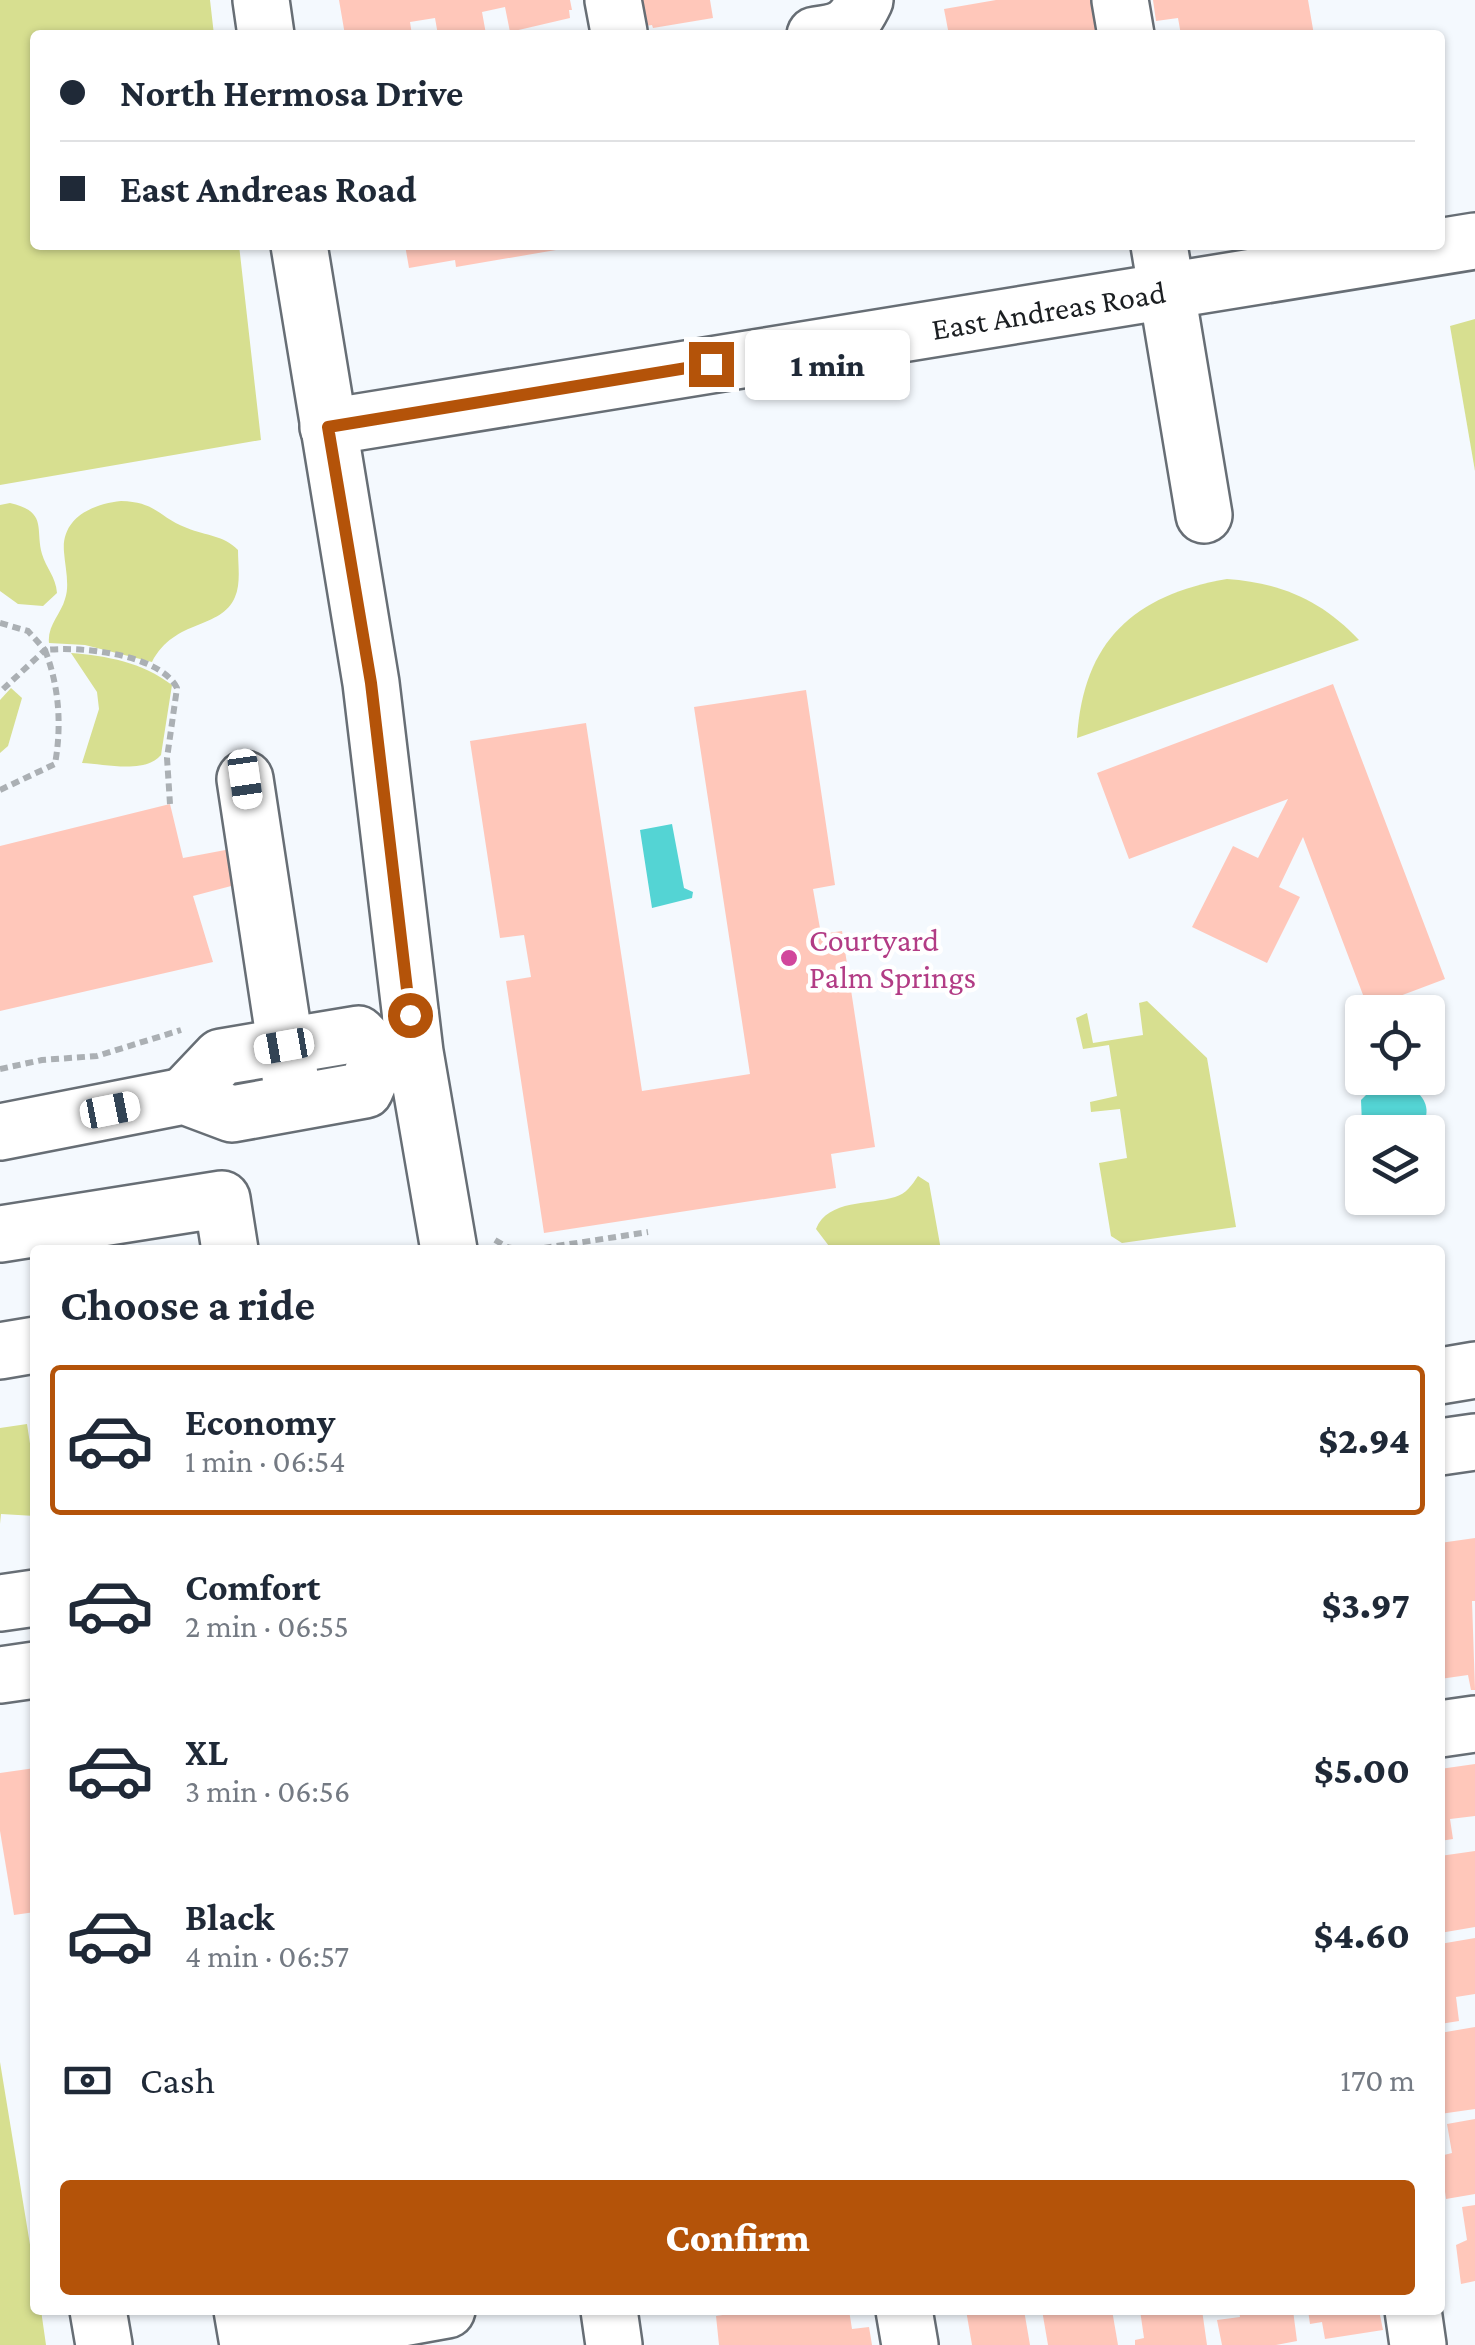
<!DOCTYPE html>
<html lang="en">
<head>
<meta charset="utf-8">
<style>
	:root { --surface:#fff; --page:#f2f2f3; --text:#1f2937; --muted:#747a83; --line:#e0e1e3; --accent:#b45309 }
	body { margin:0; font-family:"Crimson Pro",serif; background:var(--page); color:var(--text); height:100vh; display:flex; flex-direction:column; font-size:38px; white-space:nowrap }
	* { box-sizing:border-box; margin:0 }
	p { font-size:32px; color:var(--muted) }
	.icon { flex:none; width:55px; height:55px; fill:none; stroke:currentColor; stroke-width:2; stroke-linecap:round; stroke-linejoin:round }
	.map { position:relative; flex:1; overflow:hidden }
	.side { position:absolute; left:30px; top:1245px; width:1415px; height:1070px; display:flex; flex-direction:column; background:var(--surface); border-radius:10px; box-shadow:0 2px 8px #0004 }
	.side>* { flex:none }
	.guide { position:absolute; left:30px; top:30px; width:1415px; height:220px; border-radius:10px; box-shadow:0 2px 8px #0004; display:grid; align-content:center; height:220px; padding:0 30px; background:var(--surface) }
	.buttons { position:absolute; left:1345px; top:995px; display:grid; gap:20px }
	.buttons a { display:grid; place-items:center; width:100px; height:100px; border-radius:10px; background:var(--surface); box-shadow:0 2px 8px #0004; font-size:50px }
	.end { position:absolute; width:45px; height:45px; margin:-22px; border:12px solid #b45309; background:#fff; box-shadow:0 0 0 5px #fff }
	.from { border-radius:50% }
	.bubble { position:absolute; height:70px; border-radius:10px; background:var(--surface); box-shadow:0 2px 8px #0004; font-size:32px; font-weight:800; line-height:70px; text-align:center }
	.car { position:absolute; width:30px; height:60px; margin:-30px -15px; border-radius:12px; box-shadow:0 0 8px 2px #0007; background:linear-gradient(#fff 24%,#345 0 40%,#fff 0 76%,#345 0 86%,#fff 0) }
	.guide b { display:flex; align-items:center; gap:35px; height:95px; font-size:38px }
	.guide b+b { border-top:2px solid var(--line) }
	.guide i { width:25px; height:25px; background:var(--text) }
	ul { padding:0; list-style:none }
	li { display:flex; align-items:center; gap:30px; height:150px; margin:0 20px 15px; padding:0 10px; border:5px solid transparent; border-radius:10px }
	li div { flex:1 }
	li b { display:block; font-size:38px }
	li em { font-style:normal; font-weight:800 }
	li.selected { border-color:var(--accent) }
	li>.icon { width:90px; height:90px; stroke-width:1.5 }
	h2 { padding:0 30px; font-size:45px; line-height:120px }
	.pay { display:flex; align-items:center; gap:25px; height:110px; padding:0 30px; font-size:38px }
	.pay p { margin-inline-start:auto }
	.action { display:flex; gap:20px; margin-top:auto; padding:20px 30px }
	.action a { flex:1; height:115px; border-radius:10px; background:var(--accent); color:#fff; font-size:40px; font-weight:800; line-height:115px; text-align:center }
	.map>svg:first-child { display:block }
	.green { fill:#d7df90 }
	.water { fill:#54d4d4 }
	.building { fill:#ffc7ba }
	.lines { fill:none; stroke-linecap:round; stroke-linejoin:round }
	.minor-casing { stroke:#676e75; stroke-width:60 }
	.major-casing { stroke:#676e75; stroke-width:60 }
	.path { stroke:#abb0b4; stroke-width:6; stroke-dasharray:8 5; stroke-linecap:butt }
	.minor { stroke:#fff; stroke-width:55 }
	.major { stroke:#fff; stroke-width:55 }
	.route { stroke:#b45309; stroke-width:12 }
	.hotel-dot { fill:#d1479c; stroke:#fff; stroke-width:4 }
	.labels { text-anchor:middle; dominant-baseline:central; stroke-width:9; stroke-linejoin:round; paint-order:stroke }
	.street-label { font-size:32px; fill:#1b1e21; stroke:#fff }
	.hotel-label { font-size:32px; fill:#b23c85; stroke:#fff; text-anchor:start }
</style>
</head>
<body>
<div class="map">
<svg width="1475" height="2345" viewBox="0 0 1475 2345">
	<rect width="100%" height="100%" fill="#f4f9fe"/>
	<!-- green -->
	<g class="green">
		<path d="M 0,0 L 210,0 L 214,35 L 35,35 L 35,245 L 239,245 L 261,440 L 0,485 Z"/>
		<path d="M 1475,319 L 1475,471 L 1450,326 Z"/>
		<path d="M 121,501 C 157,502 158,517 187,528 C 207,536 223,535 238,550 C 238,565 241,583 235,597 C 221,630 175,618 152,662 L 85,645 L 49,643 C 47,626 61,614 65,599 C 70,585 65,567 64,552 C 61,518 92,504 121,501 Z"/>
		<path d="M 10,503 C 48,512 35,528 42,554 C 46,568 56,577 57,593 L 43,606 L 18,604 L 0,591 L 0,505 Z"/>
		<path d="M 1227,579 C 1281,583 1321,600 1359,640 L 1077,738 C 1083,641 1134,595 1227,579 Z"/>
		<path d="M 71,653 C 107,656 142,662 172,685 L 161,755 C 145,774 105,764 82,763 L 99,709 L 97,692 Z"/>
		<path d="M 11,688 L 22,698 L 8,746 L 0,753 L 0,700 Z"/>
		<path d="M 1147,1001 L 1207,1058 L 1236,1227 L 1122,1243 L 1111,1236 L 1099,1163 L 1127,1158 L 1120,1109 L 1091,1112 L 1090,1102 L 1117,1096 L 1109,1045 L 1083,1049 L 1076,1018 L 1087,1013 L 1093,1043 L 1143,1035 L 1139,1003 Z"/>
		<path d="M 918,1176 L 929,1183 L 941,1250 L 832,1250 L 816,1229 C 828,1199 870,1205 895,1197 C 906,1194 912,1185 918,1176 Z"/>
		<path d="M 27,1424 L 35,1476 L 35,1516 L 1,1514 L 0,1524 L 0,1428 Z"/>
		<path d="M 0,2062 L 35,2275 L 35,2310 L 41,2310 L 46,2345 L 0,2345 Z"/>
	</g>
	<!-- water -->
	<g class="water">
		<path d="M 672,824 L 684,888 L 693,892 L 692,898 L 652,908 L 640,830 Z"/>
		<path d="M 1372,1089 L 1417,1092 C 1428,1102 1431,1117 1418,1127 L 1370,1132 L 1362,1124 L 1361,1100 Z"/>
	</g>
	<!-- building -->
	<g class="building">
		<path d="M 339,0 L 570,0 L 572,10 L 569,10 L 570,18 L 510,32 L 505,7 L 482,12 L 486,34 L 481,35 L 438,35 L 435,18 L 410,22 L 412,35 L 345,35 Z"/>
		<path d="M 640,0 L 710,0 L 713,18 L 653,28 L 652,25 L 645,26 Z"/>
		<path d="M 996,0 L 1091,0 L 1096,32 L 1074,35 L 949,35 L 944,9 Z"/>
		<path d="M 1153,0 L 1308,0 L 1314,35 L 1181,35 L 1178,18 L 1156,21 Z"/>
		<path d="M 405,245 L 555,245 L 556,250 L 456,267 L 455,260 L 409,268 Z"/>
		<path d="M 1333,684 L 1445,979 L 1368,1008 L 1303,837 L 1279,887 L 1300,897 L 1267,963 L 1192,927 L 1233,846 L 1258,858 L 1288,799 L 1129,859 L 1097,773 Z"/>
		<path d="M 806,690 L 835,885 L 813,889 L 821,934 L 842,931 L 875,1147 L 831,1154 L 836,1188 L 544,1233 L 506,981 L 531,977 L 524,935 L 500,938 L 470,741 L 586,723 L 642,1091 L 750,1074 L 694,707 Z"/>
		<path d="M 170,804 L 183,858 L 236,848 L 239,864 L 230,866 L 235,885 L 193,896 L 213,962 L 0,1011 L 0,846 Z"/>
		<path d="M 1475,1538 L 1475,1601 L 1472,1601 L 1475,1690 L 1471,1690 L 1468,1675 L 1440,1679 L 1440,1543 Z"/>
		<path d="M 1475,1764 L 1475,1816 L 1450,1819 L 1453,1839 L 1440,1841 L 1440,1769 Z"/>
		<path d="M 35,1768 L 35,1912 L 14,1915 L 0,1831 L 0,1773 Z"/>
		<path d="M 1475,1851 L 1475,1927 L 1440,1933 L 1440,1856 Z"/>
		<path d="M 1475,1938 L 1475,1994 L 1456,1997 L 1459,2021 L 1440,2024 L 1440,1944 Z"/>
		<path d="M 1475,2027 L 1475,2109 L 1440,2114 L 1440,2033 Z"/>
		<path d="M 1475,2119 L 1475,2194 L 1446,2199 L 1440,2156 L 1452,2153 L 1447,2124 Z"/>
		<path d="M 1475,2205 L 1475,2281 L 1461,2284 L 1456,2245 L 1467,2240 L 1462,2207 Z"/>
		<path d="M 755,2310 L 849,2310 L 852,2329 L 869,2327 L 872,2345 L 719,2345 L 716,2316 Z"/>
		<path d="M 966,2310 L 1024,2310 L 1030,2345 L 972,2345 Z"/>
		<path d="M 1042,2310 L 1112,2310 L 1118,2345 L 1048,2345 Z"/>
		<path d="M 1140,2310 L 1202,2310 L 1207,2345 L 1135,2345 L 1135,2340 L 1144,2338 Z"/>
		<path d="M 1239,2310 L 1293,2310 L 1297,2341 L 1276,2345 L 1222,2345 L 1217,2320 L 1240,2317 Z"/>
		<path d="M 1308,2310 L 1379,2310 L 1383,2330 L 1325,2339 L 1322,2322 L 1310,2324 Z"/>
	</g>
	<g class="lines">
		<!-- minor casing -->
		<g class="minor-casing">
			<g id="minor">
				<path d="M 261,0 L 266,35"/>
				<path d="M 613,0 L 619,32"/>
				<path d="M 1120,0 L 1126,35"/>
				<path d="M 815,35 C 844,32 852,27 865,0"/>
				<path d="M 299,245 L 371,683 L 415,1052 L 449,1250"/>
				<path d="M 1159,245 L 1204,515"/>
				<path id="s1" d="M 328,427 L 1475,241"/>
				<path d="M 245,779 L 294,1102"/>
				<path d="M 184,1096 L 221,1057 L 358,1034 L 380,1056"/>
				<path d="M 0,1132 L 184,1096 L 232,1114 L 365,1090 L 380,1056"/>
				<path d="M 0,1234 L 222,1199 L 230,1250"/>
				<path d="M 0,1351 L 35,1345"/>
				<path d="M 1440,1729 L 1475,1724"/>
				<path d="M 98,2310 L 104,2345"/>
				<path d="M 242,2310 L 248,2345 L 302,2336"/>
				<path d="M 609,2310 L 614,2345"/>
				<path d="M 904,2310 L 910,2345"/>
				<path d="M 1413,2310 L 1418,2345"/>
				<path d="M 303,2345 L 302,2336 L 447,2310"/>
			</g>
		</g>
		<!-- major casing -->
		<g class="major-casing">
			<g id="major">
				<path d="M 1440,1376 L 1475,1370"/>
				<path d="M 1440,1447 L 1475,1442"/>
				<path d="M 0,1603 L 35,1598"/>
				<path d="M 0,1675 L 35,1670"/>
			</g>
		</g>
		<!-- path -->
		<g class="path">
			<path d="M 0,623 L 28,631 L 45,650 L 0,692"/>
			<path d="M 0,790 L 55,764 C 62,725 59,686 45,650 C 80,646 160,654 177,688 L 167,758 L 170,804"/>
			<path d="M 0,1069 L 42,1060 L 97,1056 L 181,1030"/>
			<path d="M 495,1240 L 507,1247 L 521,1250"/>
			<path d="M 531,1250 L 648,1232"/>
		</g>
		<!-- minor -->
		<use href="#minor" class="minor"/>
		<!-- major -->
		<use href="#major" class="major"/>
	</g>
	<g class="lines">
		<!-- route -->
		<path class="route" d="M 410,1015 L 371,683 L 328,427 L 711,364"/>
	</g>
	<!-- markers -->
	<circle class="hotel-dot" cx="789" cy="958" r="10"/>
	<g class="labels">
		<!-- street labels -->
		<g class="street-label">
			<text stroke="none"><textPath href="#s1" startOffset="730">East Andreas Road</textPath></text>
		</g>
		<!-- hotel labels -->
		<g class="hotel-label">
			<text x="809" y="940">Courtyard<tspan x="809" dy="37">Palm Springs</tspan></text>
		</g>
	</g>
</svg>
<div class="buttons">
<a><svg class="icon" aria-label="locate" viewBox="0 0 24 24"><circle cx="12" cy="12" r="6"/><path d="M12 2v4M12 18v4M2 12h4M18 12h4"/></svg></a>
<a><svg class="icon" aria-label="layers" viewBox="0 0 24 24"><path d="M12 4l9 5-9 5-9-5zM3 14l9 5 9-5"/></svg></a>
</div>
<i class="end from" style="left:410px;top:1015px"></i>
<i class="end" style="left:711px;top:364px"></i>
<div class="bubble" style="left:745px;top:330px;width:165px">1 min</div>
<i class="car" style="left:245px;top:779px;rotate:172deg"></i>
<i class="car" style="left:284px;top:1046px;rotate:260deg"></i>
<i class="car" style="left:110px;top:1110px;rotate:79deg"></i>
<div class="guide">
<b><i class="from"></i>North Hermosa Drive</b>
<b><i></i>East Andreas Road</b>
</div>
<section class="side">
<h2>Choose a ride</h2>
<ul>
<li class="selected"><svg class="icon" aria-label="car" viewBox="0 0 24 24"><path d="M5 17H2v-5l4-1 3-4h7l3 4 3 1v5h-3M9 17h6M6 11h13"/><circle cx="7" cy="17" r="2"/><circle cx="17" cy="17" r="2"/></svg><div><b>Economy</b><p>1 min · 06:54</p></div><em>$2.94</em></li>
<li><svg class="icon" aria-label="car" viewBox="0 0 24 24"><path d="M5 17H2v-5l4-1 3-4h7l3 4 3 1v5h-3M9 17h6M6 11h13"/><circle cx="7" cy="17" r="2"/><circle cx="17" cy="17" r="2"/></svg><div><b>Comfort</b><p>2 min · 06:55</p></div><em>$3.97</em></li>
<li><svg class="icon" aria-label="car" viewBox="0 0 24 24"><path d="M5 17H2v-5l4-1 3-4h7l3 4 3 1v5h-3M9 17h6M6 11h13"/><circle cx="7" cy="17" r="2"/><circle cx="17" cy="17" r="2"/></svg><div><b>XL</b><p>3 min · 06:56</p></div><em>$5.00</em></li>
<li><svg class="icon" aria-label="car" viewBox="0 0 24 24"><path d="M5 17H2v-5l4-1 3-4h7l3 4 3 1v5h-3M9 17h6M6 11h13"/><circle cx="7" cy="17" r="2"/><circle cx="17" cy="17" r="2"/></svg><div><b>Black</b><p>4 min · 06:57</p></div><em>$4.60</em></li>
</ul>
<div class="pay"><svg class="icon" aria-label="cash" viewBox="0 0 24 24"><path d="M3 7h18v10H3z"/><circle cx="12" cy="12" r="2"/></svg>Cash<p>170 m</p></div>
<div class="action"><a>Confirm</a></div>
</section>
</div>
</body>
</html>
